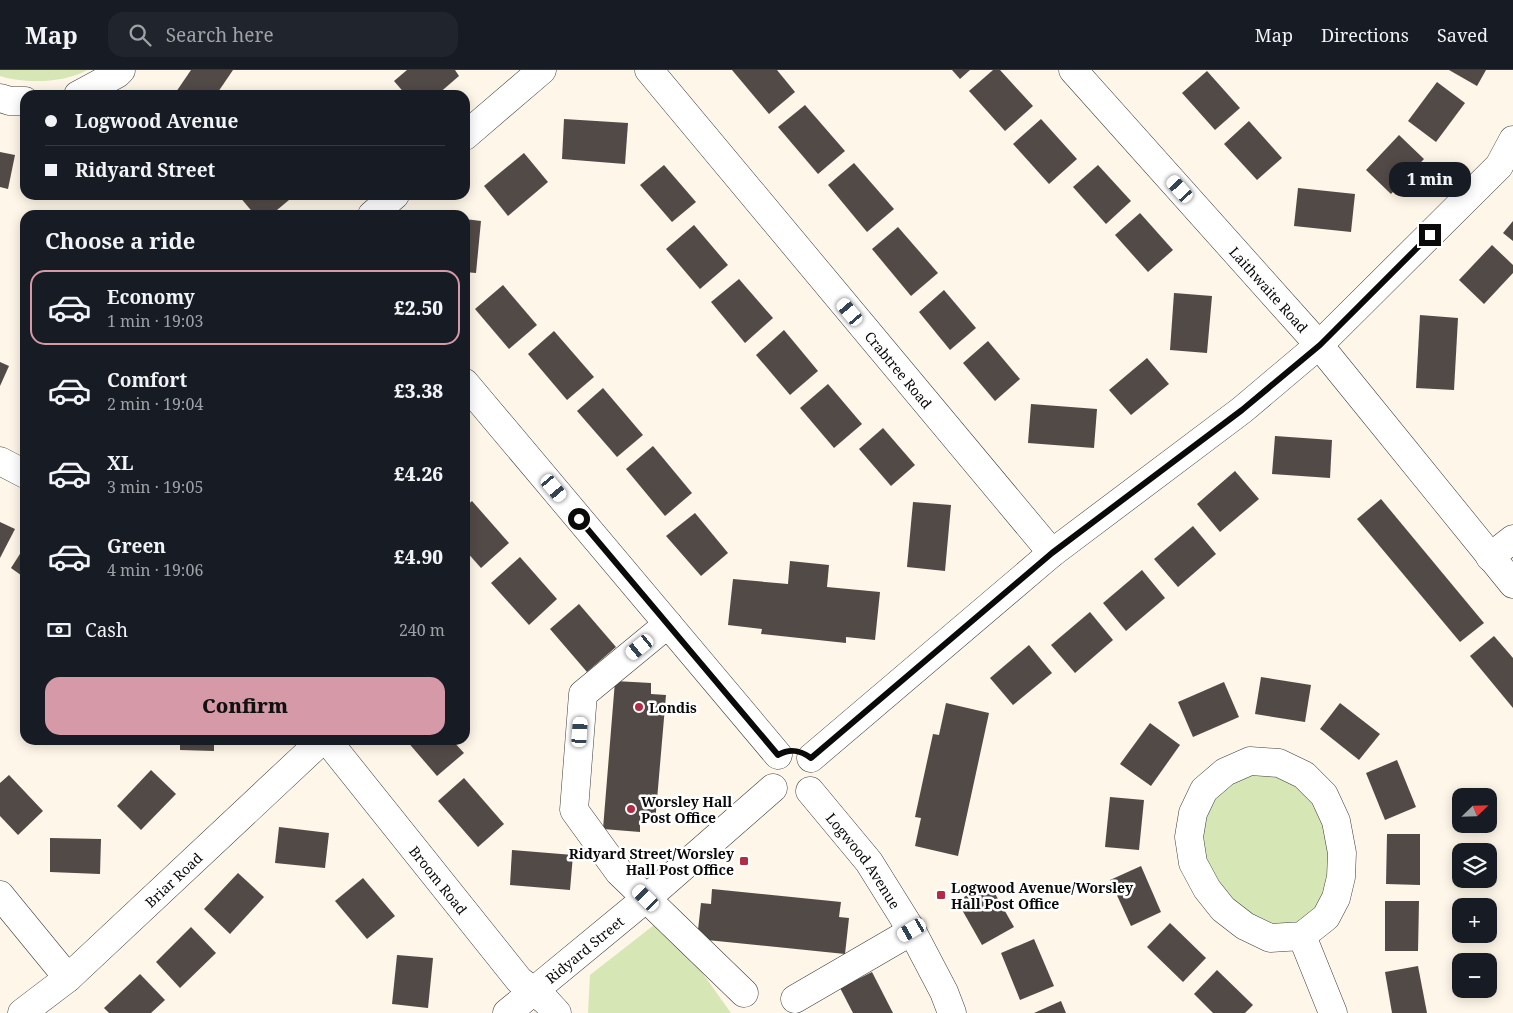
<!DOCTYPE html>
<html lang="en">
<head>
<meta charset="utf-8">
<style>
	:root { --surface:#171b24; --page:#20242c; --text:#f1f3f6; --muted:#9ea1a6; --line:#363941; --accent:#d599a7 }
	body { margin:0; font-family:"Noto Serif",serif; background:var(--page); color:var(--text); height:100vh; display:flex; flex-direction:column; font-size:19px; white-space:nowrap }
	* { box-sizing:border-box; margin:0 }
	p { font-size:16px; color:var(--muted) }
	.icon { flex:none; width:28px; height:28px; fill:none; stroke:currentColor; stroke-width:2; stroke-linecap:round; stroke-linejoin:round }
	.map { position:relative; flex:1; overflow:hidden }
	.panel { position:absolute; left:20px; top:140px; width:450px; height:535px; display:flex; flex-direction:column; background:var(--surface); border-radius:15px; box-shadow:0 2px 12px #0003 }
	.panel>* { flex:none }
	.guide { position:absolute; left:20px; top:20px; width:450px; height:110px; border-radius:15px; box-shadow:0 2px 12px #0003; display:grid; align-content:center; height:110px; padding:0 25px; background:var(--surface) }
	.needle { width:32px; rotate:67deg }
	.controls { position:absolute; left:1452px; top:718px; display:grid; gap:10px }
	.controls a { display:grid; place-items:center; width:45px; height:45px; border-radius:10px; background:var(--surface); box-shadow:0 2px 12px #0003; font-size:25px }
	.end { position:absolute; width:22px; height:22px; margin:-11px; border:6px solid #0a0a0a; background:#fff; box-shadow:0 0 0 2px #fff }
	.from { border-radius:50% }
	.bubble { position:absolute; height:35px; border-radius:15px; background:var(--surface); box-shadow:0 2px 12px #0003; font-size:16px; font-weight:800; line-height:35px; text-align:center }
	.car { position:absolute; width:15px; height:30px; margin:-15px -8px; border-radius:6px; box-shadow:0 0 4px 1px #0007; background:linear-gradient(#fff 24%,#345 0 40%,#fff 0 76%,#345 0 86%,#fff 0) }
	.guide b { display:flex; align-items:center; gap:18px; height:48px; font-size:19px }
	.guide b+b { border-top:1px solid var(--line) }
	.guide i { width:12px; height:12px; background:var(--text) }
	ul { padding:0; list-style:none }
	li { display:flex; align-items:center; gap:15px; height:75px; margin:0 10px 8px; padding:0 15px; border:2px solid transparent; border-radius:15px }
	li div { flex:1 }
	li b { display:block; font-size:19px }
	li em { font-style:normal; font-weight:800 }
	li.selected { border-color:var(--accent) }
	li>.icon { width:45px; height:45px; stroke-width:1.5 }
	h2 { padding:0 25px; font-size:22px; line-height:60px }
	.pay { display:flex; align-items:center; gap:12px; height:55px; padding:0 25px; font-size:19px }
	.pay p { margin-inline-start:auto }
	.button { display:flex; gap:10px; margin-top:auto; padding:10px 25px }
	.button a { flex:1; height:58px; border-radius:15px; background:var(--accent); color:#111; font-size:20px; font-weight:800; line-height:58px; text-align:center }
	header { display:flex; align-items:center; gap:30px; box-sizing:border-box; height:70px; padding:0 25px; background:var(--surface); border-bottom:1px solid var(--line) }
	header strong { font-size:24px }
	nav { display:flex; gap:28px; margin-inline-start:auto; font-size:18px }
	.search { width:350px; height:45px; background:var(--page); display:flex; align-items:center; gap:12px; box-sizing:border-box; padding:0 18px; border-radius:15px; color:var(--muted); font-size:19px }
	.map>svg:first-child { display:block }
	.green { fill:#d6e6b5 }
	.building { fill:#524a47 }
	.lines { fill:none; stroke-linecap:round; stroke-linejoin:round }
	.minor-casing { stroke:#3d3d3d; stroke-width:29 }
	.minor { stroke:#fff; stroke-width:28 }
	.route { stroke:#0a0a0a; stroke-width:6 }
	.poi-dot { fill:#b32a46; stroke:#fff; stroke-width:2 }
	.labels { text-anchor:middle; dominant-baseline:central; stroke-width:5; stroke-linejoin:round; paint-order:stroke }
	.street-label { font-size:14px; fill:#0a0a0a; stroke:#fff }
	.poi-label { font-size:14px; font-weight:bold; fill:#0a0a0a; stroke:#fff; text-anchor:start }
</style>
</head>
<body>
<header>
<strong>Map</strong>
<div class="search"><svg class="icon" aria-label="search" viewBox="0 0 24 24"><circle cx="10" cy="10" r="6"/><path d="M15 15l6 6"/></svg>Search here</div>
<nav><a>Map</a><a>Directions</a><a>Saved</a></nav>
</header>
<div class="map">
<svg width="1513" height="943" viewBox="0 0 1513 943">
	<rect width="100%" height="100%" fill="#fef6e8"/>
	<!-- green -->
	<g class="green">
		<path d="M 0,0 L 87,0 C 65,13 24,14 0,6 Z"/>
		<path d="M 1279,693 L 1336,751 L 1326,847 L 1270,868 L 1207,819 L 1193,743 L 1204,720 Z"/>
		<path d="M 663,848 L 731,943 L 588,943 L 590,905 Z"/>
	</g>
	<!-- building -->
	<g class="building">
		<path d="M 191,0 L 233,0 L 216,25 L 174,25 Z"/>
		<path d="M 407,0 L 455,0 L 459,6 L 437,25 L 406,25 L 394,11 Z"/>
		<path d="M 732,0 L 777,0 L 795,22 L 769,44 Z"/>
		<path d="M 952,0 L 970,0 L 960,9 Z"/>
		<path d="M 993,0 L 1000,0 L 1033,36 L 1005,61 L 969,21 Z"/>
		<path d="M 1449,0 L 1486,0 L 1477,16 Z"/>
		<path d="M 1207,1 L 1240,38 L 1215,60 L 1182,23 Z"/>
		<path d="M 1437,12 L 1465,33 L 1436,72 L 1408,51 Z"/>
		<path d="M 805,35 L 845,81 L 818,104 L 778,57 Z"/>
		<path d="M 564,49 L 628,53 L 625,94 L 562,89 Z"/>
		<path d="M 1041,49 L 1077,89 L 1049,114 L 1013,74 Z"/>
		<path d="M 1249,51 L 1282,88 L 1257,110 L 1224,74 Z"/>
		<path d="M 1399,65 L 1424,89 L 1391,124 L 1366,100 Z"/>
		<path d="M 0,82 L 15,85 L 8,119 L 0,117 Z"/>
		<path d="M 524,83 L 548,112 L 508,146 L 484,116 Z"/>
		<path d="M 854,93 L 894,139 L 867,162 L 828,115 Z"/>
		<path d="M 664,95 L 696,132 L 672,152 L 640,115 Z"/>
		<path d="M 1098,95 L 1131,131 L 1106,154 L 1073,117 Z"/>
		<path d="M 1298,118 L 1355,124 L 1351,162 L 1294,156 Z"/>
		<path d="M 241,125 L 295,125 L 271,145 L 255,145 L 239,126 Z"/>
		<path d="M 1140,143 L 1173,180 L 1148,202 L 1115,165 Z"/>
		<path d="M 465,149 L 481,151 L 476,203 L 465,202 Z"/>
		<path d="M 1513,151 L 1513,171 L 1503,163 Z"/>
		<path d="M 694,155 L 728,195 L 700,219 L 666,179 Z"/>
		<path d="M 898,157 L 938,203 L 911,226 L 872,179 Z"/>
		<path d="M 1492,175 L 1513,195 L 1513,203 L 1484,234 L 1459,210 Z"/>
		<path d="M 739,209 L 773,248 L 745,273 L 711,232 Z"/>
		<path d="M 503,215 L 537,255 L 509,279 L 475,239 Z"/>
		<path d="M 944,220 L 976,258 L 950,280 L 919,242 Z"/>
		<path d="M 1174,223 L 1212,226 L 1207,283 L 1170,280 Z"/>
		<path d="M 1420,245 L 1458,248 L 1454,320 L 1416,318 Z"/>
		<path d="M 784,260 L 818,301 L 790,325 L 756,285 Z"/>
		<path d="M 554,261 L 594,307 L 567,330 L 528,284 Z"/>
		<path d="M 988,271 L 1020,309 L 995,331 L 963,293 Z"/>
		<path d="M 1147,288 L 1169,314 L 1131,345 L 1109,320 Z"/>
		<path d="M 0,292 L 9,296 L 0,316 Z"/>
		<path d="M 828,314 L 862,354 L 834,378 L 800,338 Z"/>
		<path d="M 603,318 L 643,365 L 617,387 L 577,341 Z"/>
		<path d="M 1031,334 L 1097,339 L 1094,378 L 1028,373 Z"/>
		<path d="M 883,358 L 915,395 L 891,416 L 859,379 Z"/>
		<path d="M 1275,366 L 1332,370 L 1330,408 L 1272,404 Z"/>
		<path d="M 653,376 L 692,423 L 665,446 L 626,399 Z"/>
		<path d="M 1235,401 L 1259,429 L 1220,462 L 1197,434 Z"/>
		<path d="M 1381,429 L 1484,553 L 1460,572 L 1357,449 Z"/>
		<path d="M 472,431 L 509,473 L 481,498 L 465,480 L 465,437 Z"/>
		<path d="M 913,432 L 951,435 L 945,501 L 907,497 Z"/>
		<path d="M 695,443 L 728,483 L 701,506 L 666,466 Z"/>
		<path d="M 0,452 L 15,459 L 0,488 Z"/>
		<path d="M 1193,456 L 1216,484 L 1178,517 L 1154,489 Z"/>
		<path d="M 25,476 L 25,508 L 11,498 Z"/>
		<path d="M 520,487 L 557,529 L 529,555 L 491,513 Z"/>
		<path d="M 790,491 L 829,495 L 827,517 L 880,522 L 875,570 L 846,567 L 846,573 L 761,564 L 762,559 L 728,555 L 733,509 L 788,514 Z"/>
		<path d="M 1142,500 L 1165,528 L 1126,561 L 1103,533 Z"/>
		<path d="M 579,534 L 616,577 L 587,602 L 550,559 Z"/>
		<path d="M 1090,542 L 1113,570 L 1075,603 L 1051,575 Z"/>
		<path d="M 1494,566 L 1513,588 L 1513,638 L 1470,586 Z"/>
		<path d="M 1029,575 L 1052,603 L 1013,635 L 990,608 Z"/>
		<path d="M 1261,607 L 1311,615 L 1305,652 L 1255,644 Z"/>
		<path d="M 615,611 L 651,613 L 651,624 L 666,625 L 655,753 L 640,752 L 640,762 L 603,759 Z"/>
		<path d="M 1224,612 L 1239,647 L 1193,667 L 1178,632 Z"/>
		<path d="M 946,633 L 989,643 L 958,786 L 915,776 L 921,748 L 915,747 L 933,664 L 939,665 Z"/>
		<path d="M 1340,633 L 1380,664 L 1359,690 L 1320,659 Z"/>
		<path d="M 1150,653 L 1180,675 L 1151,716 L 1120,694 Z"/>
		<path d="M 180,670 L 214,670 L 214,681 L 180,680 Z"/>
		<path d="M 406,670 L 452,670 L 464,683 L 437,706 Z"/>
		<path d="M 1397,690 L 1416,737 L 1385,750 L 1366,703 Z"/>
		<path d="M 151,700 L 176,724 L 141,760 L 117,736 Z"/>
		<path d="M 9,705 L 43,741 L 18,765 L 0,746 L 0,713 Z"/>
		<path d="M 464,708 L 504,754 L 478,777 L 438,731 Z"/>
		<path d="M 1110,727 L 1144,730 L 1139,780 L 1105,777 Z"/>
		<path d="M 279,757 L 329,763 L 325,798 L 275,793 Z"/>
		<path d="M 1387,764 L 1420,764 L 1420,815 L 1386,814 Z"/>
		<path d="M 50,768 L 101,769 L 100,804 L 50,802 Z"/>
		<path d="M 512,780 L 573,785 L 570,820 L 510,815 Z"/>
		<path d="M 1141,796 L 1161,842 L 1131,856 L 1110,810 Z"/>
		<path d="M 238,803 L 264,827 L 230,864 L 204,839 Z"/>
		<path d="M 363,808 L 395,846 L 367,869 L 335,831 Z"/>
		<path d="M 989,813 L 1014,857 L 982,875 L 957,831 Z"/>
		<path d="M 712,819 L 841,832 L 839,847 L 849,848 L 845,884 L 697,869 L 701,833 L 711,834 Z"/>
		<path d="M 1385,831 L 1419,831 L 1418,881 L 1385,881 Z"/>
		<path d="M 1170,853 L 1206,888 L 1183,912 L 1147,877 Z"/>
		<path d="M 191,857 L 216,883 L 180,918 L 156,892 Z"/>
		<path d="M 1034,869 L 1054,916 L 1020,930 L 1001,883 Z"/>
		<path d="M 397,885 L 433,888 L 428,938 L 392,934 Z"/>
		<path d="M 1418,896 L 1427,943 L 1392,943 L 1385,902 Z"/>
		<path d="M 1217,900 L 1253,935 L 1245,943 L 1213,943 L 1194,924 Z"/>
		<path d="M 872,902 L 893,943 L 853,943 L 840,918 Z"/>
		<path d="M 140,904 L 165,930 L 151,943 L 109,943 L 104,938 Z"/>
		<path d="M 1061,931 L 1066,943 L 1034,943 Z"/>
	</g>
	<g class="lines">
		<!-- minor casing -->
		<g class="minor-casing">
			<g id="minor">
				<path id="s1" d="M 649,0 L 1052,483"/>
				<path id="s2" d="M 1073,0 L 1319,275 L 1513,514"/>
				<path d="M 78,25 L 117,4 L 121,0"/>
				<path d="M 0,28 L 10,31 L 25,31"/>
				<path d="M 465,66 L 542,0"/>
				<path d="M 372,145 L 395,125"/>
				<path d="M 465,313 L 778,685"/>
				<path d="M 0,391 L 25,404"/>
				<path d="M 1490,487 L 1513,469"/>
				<path d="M 668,554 L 583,624 L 574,740 L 619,802 L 744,923"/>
				<path id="s3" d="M 327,670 L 519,910 L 546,931 L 557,943"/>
				<path d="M 811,688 L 1052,483 L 1242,340 L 1319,275 L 1499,96 L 1513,70"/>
				<path d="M 1250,691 L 1279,693 L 1304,705 L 1324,725 L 1336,751 L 1342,783 L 1341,807 L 1336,828 L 1326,847 L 1302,866 L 1270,868 L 1245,856 L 1223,839 L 1207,819 L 1193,793 L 1189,767 L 1193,743 L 1204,720 L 1225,702 Z"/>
				<path id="s4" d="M 810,721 L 869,792 L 912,861 L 944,922 L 952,943"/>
				<path d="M 0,825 L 68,908"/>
				<path d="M 1302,866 L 1333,943"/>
				<path d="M 795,929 L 912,861"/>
				<path id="s5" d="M 22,943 L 68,908 L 322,670"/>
				<path id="s6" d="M 507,943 L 661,816 L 773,718"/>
			</g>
		</g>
		<!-- minor -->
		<use href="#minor" class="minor"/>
	</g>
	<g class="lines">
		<!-- route -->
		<path class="route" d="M 579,449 L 778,685 C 790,678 800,680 811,688 L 1052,483 L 1242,340 L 1320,275 L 1430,165"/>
	</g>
	<!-- markers -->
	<g class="poi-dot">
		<circle cx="639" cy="637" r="5"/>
		<circle cx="631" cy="739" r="5"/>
		<rect x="739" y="786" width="10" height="10" rx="2.5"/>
		<rect x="936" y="820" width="10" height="10" rx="2.5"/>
	</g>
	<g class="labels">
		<!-- street labels -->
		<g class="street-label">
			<text stroke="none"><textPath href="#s2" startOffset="294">Laithwaite Road</textPath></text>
			<text stroke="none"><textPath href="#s1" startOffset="390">Crabtree Road</textPath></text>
			<text stroke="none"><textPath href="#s4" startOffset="88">Logwood Avenue</textPath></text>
			<text stroke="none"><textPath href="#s5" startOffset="202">Briar Road</textPath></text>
			<text stroke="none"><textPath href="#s3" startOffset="179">Broom Road</textPath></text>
			<text stroke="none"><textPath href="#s6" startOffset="100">Ridyard Street</textPath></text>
		</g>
		<!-- poi labels -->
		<g class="poi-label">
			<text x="649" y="637">Londis</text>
			<text x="641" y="731">Worsley Hall<tspan x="641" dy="16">Post Office</tspan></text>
			<text x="734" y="783" text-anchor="end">Ridyard Street/Worsley<tspan x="734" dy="16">Hall Post Office</tspan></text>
			<text x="951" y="817">Logwood Avenue/Worsley<tspan x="951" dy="16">Hall Post Office</tspan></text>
		</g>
	</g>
</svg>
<div class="controls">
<a><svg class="needle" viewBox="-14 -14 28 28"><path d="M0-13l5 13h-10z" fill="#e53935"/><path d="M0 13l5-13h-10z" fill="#9ea1a6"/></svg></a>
<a><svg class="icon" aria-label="layers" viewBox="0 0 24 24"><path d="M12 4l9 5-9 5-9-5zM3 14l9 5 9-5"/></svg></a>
<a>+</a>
<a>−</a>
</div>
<i class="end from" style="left:579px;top:449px"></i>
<i class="end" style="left:1430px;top:165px"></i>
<div class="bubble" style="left:1389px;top:92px;width:82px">1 min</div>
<i class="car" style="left:1180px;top:119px;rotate:318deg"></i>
<i class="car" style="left:850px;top:242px;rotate:320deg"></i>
<i class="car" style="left:554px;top:418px;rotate:140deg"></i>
<i class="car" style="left:640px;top:577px;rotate:231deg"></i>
<i class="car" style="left:580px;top:662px;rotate:4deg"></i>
<i class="car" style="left:646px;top:828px;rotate:315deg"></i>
<i class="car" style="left:912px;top:860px;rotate:240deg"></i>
<div class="guide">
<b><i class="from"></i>Logwood Avenue</b>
<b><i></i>Ridyard Street</b>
</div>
<section class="panel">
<h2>Choose a ride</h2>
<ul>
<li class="selected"><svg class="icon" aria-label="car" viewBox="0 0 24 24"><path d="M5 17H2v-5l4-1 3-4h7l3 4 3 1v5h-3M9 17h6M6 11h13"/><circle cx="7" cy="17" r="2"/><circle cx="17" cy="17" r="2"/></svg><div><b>Economy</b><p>1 min · 19:03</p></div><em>£2.50</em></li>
<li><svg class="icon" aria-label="car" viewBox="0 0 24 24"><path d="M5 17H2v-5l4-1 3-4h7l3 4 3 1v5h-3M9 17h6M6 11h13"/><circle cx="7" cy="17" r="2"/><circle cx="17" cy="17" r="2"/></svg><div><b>Comfort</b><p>2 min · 19:04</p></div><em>£3.38</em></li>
<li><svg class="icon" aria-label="car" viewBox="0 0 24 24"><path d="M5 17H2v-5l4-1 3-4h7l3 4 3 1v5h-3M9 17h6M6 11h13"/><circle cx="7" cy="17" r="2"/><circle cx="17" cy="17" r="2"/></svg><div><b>XL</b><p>3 min · 19:05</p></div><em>£4.26</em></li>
<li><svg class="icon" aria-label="car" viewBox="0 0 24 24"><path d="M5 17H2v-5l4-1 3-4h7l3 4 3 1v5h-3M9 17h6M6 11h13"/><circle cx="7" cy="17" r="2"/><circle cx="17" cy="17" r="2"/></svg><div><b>Green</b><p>4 min · 19:06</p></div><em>£4.90</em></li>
</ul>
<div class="pay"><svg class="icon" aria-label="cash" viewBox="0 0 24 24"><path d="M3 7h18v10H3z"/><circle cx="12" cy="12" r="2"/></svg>Cash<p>240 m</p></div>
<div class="button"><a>Confirm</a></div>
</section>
</div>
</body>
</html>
